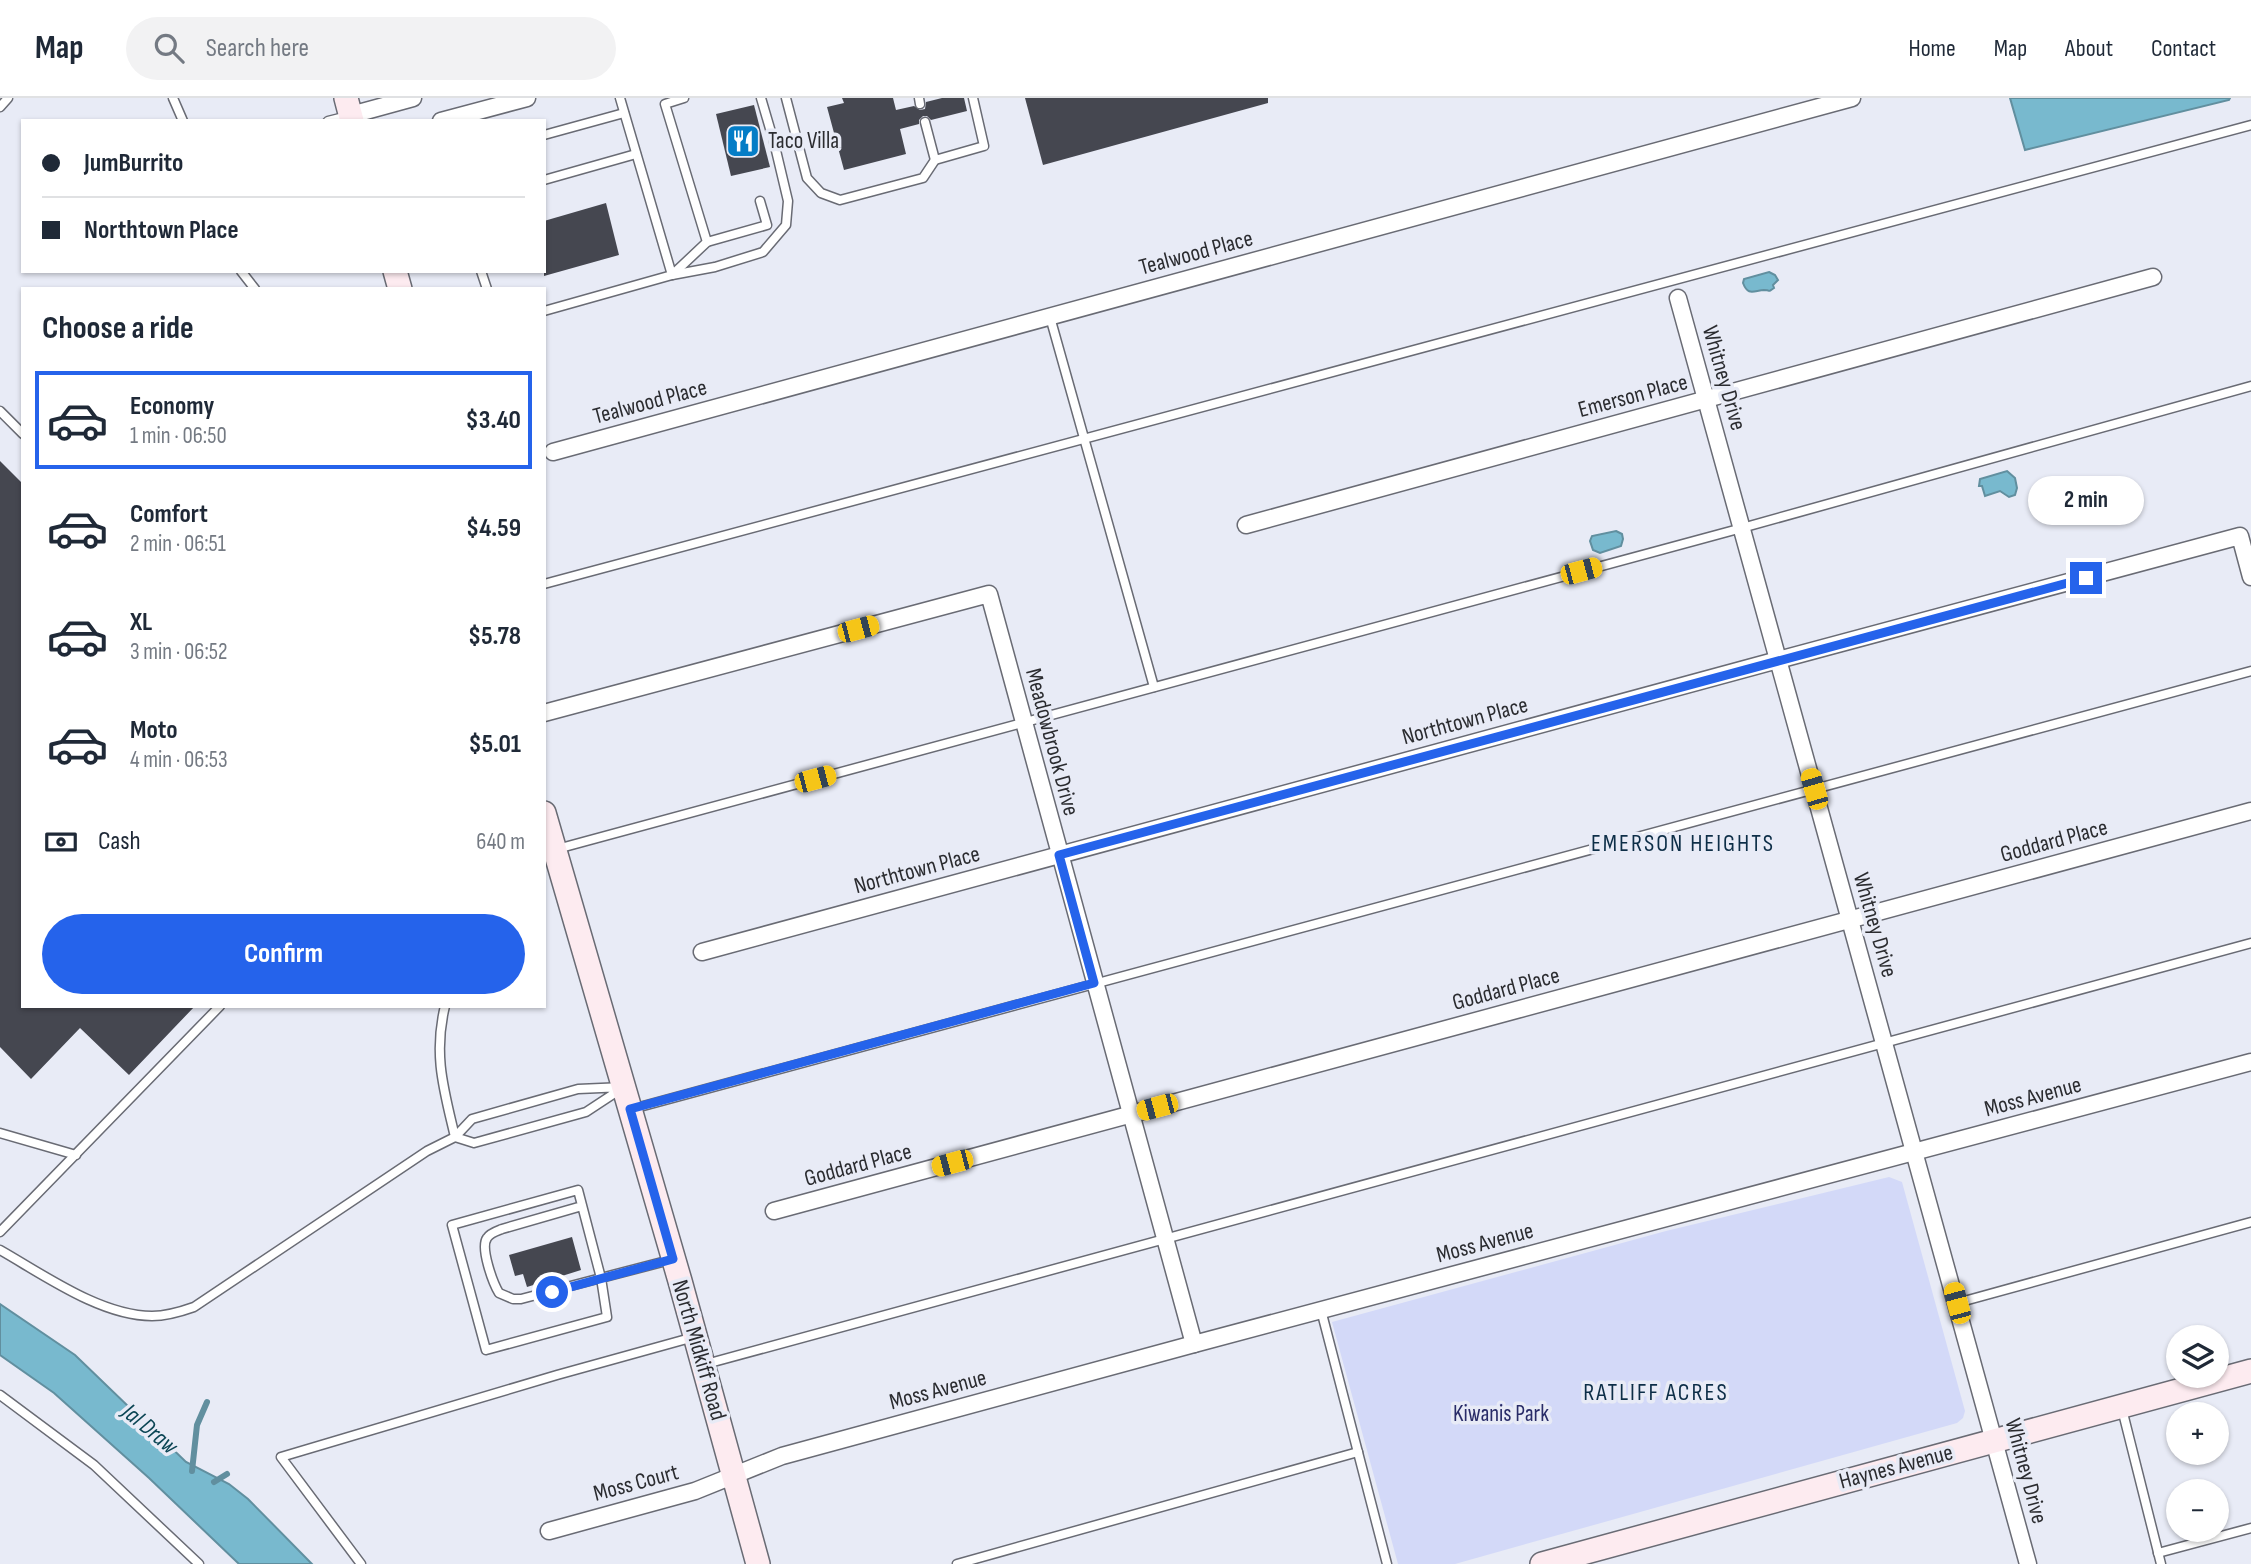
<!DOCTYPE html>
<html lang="en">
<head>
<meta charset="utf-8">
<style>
	:root { --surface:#fff; --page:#f2f2f3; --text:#1f2937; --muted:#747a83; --line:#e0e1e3; --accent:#2563eb }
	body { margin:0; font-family:"Sofia Sans Condensed",sans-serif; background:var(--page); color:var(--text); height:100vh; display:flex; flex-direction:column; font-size:26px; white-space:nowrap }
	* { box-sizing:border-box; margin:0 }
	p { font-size:23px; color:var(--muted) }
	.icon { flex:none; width:38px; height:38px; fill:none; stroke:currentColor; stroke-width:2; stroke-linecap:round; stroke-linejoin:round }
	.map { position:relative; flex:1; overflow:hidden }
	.details { position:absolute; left:21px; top:189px; width:525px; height:721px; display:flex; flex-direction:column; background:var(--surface); border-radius:0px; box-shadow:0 2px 5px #0004 }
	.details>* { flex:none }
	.hud { position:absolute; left:21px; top:21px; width:525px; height:154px; border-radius:0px; box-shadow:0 2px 5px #0004; display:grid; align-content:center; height:154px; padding:0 21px; background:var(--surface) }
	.buttons { position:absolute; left:2166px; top:1227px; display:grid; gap:14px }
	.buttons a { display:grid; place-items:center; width:63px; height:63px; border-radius:50%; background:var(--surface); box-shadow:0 2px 5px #0004; font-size:35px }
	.end { position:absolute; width:32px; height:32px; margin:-16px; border:9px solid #2563eb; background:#fff; box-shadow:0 0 0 4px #fff }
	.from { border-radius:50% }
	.bubble { position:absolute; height:49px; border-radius:24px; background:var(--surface); box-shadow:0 2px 5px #0004; font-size:23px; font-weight:700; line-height:49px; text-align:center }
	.car { position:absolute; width:21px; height:42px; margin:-21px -10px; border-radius:9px; box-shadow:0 0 5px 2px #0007; background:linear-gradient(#f5c518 24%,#345 0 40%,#f5c518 0 76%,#345 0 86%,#f5c518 0) }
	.hud b { display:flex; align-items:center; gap:24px; height:66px; font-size:26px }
	.hud b+b { border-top:2px solid var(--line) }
	.hud i { width:18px; height:18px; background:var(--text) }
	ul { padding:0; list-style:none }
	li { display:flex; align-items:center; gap:21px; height:98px; margin:0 14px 10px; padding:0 7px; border:4px solid transparent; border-radius:0px }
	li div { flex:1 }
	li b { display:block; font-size:26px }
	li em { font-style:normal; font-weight:700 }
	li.on { border-color:var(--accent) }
	li>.icon { width:63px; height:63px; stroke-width:1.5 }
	h2 { padding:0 21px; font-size:32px; line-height:84px }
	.pay { display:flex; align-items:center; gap:18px; height:77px; padding:0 21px; font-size:26px }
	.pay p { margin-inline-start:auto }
	.primary-button { display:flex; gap:14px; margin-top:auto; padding:14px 21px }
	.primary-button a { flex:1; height:80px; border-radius:42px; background:var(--accent); color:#fff; font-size:28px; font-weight:700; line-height:80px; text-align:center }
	header { display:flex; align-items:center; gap:42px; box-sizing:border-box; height:98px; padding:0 35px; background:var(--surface); border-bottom:2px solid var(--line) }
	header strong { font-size:33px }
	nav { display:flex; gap:38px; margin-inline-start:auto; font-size:24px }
	.search { width:490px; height:63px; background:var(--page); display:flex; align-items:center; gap:18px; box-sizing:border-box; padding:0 24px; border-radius:38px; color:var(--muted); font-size:26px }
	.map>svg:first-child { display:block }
	.green { fill:#d3d9f8 }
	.water { fill:#78b9ce; stroke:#618f9f; stroke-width:2 }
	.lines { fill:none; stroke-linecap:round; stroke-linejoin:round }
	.stream { stroke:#618f9f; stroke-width:6 }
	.building { fill:#454750 }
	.lane-casing { stroke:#696b74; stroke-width:11 }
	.street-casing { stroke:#696b74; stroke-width:19 }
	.secondary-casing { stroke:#696b74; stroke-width:26 }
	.lane { stroke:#fff; stroke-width:8 }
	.street { stroke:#fff; stroke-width:16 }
	.secondary { stroke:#fdebf0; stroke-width:23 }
	.route { stroke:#2563eb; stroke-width:9 }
	.labels { text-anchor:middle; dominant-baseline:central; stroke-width:7; stroke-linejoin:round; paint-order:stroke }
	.poi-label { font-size:23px; fill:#2b2c30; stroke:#e8ebf6; text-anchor:start }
	.street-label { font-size:23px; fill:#2b2c30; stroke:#e8ebf6 }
	.park-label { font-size:23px; fill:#292c68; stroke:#e8ebf6 }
	.neighbourhood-label { font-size:24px; letter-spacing:2px; fill:#0d2e47; stroke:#e8ebf6 }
	.water-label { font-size:24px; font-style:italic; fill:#0b4554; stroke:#e8ebf6 }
</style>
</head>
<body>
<header>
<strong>Map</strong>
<div class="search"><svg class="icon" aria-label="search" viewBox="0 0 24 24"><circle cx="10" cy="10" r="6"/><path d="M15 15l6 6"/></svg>Search here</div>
<nav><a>Home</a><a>Map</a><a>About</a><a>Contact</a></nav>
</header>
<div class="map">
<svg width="2251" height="1466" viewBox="0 0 2251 1466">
	<rect width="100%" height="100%" fill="#e8ebf6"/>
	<!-- green -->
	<path class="green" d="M 1889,1079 L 1902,1084 L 1965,1313 L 1963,1320 L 1957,1325 L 1455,1466 L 1398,1466 L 1332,1224 L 1666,1133 Z"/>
	<!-- water -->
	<g class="water">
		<path d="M 2010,0 L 2230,0 L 2229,2 L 2025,52 Z"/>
		<path d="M 1769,174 L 1775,177 L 1778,182 L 1773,187 L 1774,190 C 1766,195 1773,192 1764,192 C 1753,193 1748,198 1743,185 L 1744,181 Z"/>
		<path d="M 2007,373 L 2015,380 L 2017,390 L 2015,397 L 2009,399 L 2000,393 L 1985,398 L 1982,388 L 1979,388 L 1980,381 Z"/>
		<path d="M 1616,433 L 1622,436 L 1623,441 L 1621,448 L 1600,455 L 1593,452 L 1590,443 L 1592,438 Z"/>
		<path d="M 0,1206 L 75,1257 L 186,1364 L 229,1386 L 248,1401 L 312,1466 L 239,1466 L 149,1380 L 54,1295 L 0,1257 Z"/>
	</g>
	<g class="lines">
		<!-- stream -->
		<g class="stream">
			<path d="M 192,1373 L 197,1327 L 207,1304"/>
			<path d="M 214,1384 L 227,1376"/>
		</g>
	</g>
	<!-- building -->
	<g class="building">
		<path d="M 842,0 L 893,0 L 896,12 L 914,8 L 920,12 L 925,11 L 926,4 L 942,0 L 964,0 L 967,13 L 931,22 L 927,18 L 923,18 L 919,22 L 919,26 L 900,31 L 906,56 L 844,72 L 827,9 L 844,5 Z"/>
		<path d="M 1025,0 L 1268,0 L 1268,5 L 1043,67 Z"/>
		<path d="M 754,7 L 770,69 L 731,78 L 716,16 Z"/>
		<path d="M 606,105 L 619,157 L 544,178 L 544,123 Z"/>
		<path d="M 0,363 L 23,386 L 23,908 L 195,908 L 129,977 L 80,930 L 31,981 L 0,949 Z"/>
		<path d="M 572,1139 L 581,1172 L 527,1189 L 523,1176 L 515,1178 L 509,1157 Z"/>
	</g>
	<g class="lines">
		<!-- lane casing -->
		<g class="lane-casing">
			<g id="lane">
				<path d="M 173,0 L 183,23"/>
				<path d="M 620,0 L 672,177 L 707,144 L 665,6 L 684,0"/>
				<path d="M 761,0 L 771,34"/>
				<path d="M 786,0 L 807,80 L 821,95 L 840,102 L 923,80 L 935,62 L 984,48 L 973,0"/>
				<path d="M 919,0 L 920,6"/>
				<path d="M 0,9 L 8,0"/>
				<path d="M 328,23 L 348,18"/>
				<path d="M 925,24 L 935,62"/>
				<path d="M 544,37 L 624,15"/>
				<path d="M 544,82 L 636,56"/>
				<path d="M 707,144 L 767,127 L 760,103"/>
				<path d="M 241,173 L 255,191"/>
				<path d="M 481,173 L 487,191"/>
				<path d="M 544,213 L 672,177 L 715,169 L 763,154 L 786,127 L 788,103 L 774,44"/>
				<path d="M 1050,219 L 1154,589"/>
				<path d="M 0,313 L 23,336"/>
				<path d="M 544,486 L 2251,27"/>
				<path d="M 557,751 L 1742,430 L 2251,288"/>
				<path d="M 624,989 L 586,1014 L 474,1045 L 455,1039 L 472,1021 L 578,991 Z"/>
				<path d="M 632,1011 L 2251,573"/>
				<path d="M 0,1035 L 76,1057"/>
				<path d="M 582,1108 L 502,1131 C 497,1133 490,1135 487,1140 C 480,1150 493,1185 499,1195 L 513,1201 L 521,1201 L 601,1180 L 607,1219 L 486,1252 L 452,1127 L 578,1092 L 601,1180 L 670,1162"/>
				<path d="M 0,1134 L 220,908"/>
				<path d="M 0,1152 C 44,1177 101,1218 152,1218 C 167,1218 180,1214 194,1209 L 427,1053 L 455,1039 C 444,992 433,957 445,908"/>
				<path d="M 1957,1205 L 2251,1124"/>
				<path d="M 1321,1212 L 1387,1466"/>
				<path d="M 706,1266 L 2251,845"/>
				<path d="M 0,1297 L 94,1367 L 199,1466"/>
				<path d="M 2122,1311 L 2161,1466"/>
				<path d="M 2158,1455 L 2251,1430"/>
				<path d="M 361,1466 L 281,1359 L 557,1277 L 694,1239"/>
				<path d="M 957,1466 L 1358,1354"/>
			</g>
		</g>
		<!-- street casing -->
		<g class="street-casing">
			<g id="street">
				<path d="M 351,17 L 413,0"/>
				<path d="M 441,23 L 527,0"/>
				<path d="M 1678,200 L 2028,1466"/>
				<path d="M 553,354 L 1852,0"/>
				<path d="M 1246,427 L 2153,179"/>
				<path d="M 544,615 L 989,496 L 1194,1246"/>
				<path d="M 702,854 L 1778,562 L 2240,438 L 2251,479"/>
				<path d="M 774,1113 L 2251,713"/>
				<path d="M 549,1433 L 695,1393 L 782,1358 L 1194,1246 L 2251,964"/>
			</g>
		</g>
		<!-- secondary casing -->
		<g class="secondary-casing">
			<g id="secondary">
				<path d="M 346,0 L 352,23"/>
				<path d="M 395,173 L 400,191"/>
				<path d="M 544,715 L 680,1183 L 758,1466"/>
				<path d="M 1542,1466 L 2251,1273"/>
			</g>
		</g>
		<!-- lane -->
		<use href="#lane" class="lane"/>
		<!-- street -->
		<use href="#street" class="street"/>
		<!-- secondary -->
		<use href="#secondary" class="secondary"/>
	</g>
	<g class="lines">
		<!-- route -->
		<path class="route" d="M 552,1194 L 673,1161 L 630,1011 L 1094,885 L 1059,757 L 2086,480"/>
	</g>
	<!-- icons -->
	<defs>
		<g id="restaurant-square" transform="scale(1.75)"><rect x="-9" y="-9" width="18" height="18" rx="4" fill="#057dc6" stroke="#e8ebf6"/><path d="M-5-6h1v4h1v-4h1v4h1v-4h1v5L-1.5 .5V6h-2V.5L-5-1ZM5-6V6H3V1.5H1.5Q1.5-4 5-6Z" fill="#fff"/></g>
	</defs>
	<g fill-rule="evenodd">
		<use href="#restaurant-square" x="743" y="43"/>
	</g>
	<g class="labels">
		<!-- poi labels -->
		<g class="poi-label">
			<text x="768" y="43">Taco Villa</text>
		</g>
		<!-- street labels -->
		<g class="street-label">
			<text transform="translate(1196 155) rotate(-15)">Tealwood Place</text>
			<text transform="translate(1724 280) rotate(74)">Whitney Drive</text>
			<text transform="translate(1633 298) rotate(-15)">Emerson Place</text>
			<text transform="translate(650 304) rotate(-15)">Tealwood Place</text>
			<text transform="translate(1465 623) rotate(-15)">Northtown Place</text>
			<text transform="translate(1052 644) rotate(75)">Meadowbrook Drive</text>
			<text transform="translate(2054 743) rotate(-15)">Goddard Place</text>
			<text transform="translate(917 772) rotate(-15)">Northtown Place</text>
			<text transform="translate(1875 827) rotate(74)">Whitney Drive</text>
			<text transform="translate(1506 891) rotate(-15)">Goddard Place</text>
			<text transform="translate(2033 999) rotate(-15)">Moss Avenue</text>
			<text transform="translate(858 1067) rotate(-15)">Goddard Place</text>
			<text transform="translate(1485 1145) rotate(-15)">Moss Avenue</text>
			<text transform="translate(699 1252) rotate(74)">North Midkiff Road</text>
			<text transform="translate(938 1292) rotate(-15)">Moss Avenue</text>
			<text transform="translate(1896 1369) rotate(-15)">Haynes Avenue</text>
			<text transform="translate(2026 1373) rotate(75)">Whitney Drive</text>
			<text transform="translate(636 1385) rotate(-15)">Moss Court</text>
		</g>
		<!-- park labels -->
		<g class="park-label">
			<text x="1501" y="1316">Kiwanis Park</text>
		</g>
		<!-- neighbourhood labels -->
		<g class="neighbourhood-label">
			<text x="1683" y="745">EMERSON HEIGHTS</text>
			<text x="1656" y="1294">RATLIFF ACRES</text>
		</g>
		<!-- water labels -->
		<g class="water-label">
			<text transform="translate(150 1331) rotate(40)">Jal Draw</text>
		</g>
	</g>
</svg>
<div class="buttons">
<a><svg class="icon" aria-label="layers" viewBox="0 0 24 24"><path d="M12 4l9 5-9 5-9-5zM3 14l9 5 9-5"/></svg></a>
<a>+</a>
<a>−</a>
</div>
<i class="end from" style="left:552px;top:1194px"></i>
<i class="end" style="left:2086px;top:480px"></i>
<div class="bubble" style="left:2028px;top:378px;width:116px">2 min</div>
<i class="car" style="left:1581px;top:473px;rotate:75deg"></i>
<i class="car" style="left:858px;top:531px;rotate:75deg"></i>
<i class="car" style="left:815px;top:681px;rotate:75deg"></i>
<i class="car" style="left:1814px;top:691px;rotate:344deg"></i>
<i class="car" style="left:1157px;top:1009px;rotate:255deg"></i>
<i class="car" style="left:952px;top:1065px;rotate:255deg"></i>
<i class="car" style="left:1957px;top:1205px;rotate:345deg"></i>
<div class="hud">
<b><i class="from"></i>JumBurrito</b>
<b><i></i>Northtown Place</b>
</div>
<section class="details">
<h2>Choose a ride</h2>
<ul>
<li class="on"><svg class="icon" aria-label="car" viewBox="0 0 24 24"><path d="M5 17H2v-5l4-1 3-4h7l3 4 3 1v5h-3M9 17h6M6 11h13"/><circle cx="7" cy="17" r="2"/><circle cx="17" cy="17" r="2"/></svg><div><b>Economy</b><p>1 min · 06:50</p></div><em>$3.40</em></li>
<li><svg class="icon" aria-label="car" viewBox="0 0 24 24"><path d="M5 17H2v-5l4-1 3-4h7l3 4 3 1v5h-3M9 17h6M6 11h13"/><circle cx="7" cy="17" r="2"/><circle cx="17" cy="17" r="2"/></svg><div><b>Comfort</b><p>2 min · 06:51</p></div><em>$4.59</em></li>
<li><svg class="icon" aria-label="car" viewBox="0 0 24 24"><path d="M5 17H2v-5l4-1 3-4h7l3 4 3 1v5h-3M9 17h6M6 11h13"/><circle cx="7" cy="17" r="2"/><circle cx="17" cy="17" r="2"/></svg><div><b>XL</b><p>3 min · 06:52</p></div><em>$5.78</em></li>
<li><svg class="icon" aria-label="car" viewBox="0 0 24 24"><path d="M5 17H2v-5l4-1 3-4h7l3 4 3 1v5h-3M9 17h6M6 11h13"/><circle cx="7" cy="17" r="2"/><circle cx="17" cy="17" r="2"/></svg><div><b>Moto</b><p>4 min · 06:53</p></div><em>$5.01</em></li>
</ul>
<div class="pay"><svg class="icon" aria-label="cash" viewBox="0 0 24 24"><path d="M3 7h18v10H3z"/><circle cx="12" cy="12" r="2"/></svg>Cash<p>640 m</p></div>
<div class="primary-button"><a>Confirm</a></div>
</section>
</div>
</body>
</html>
